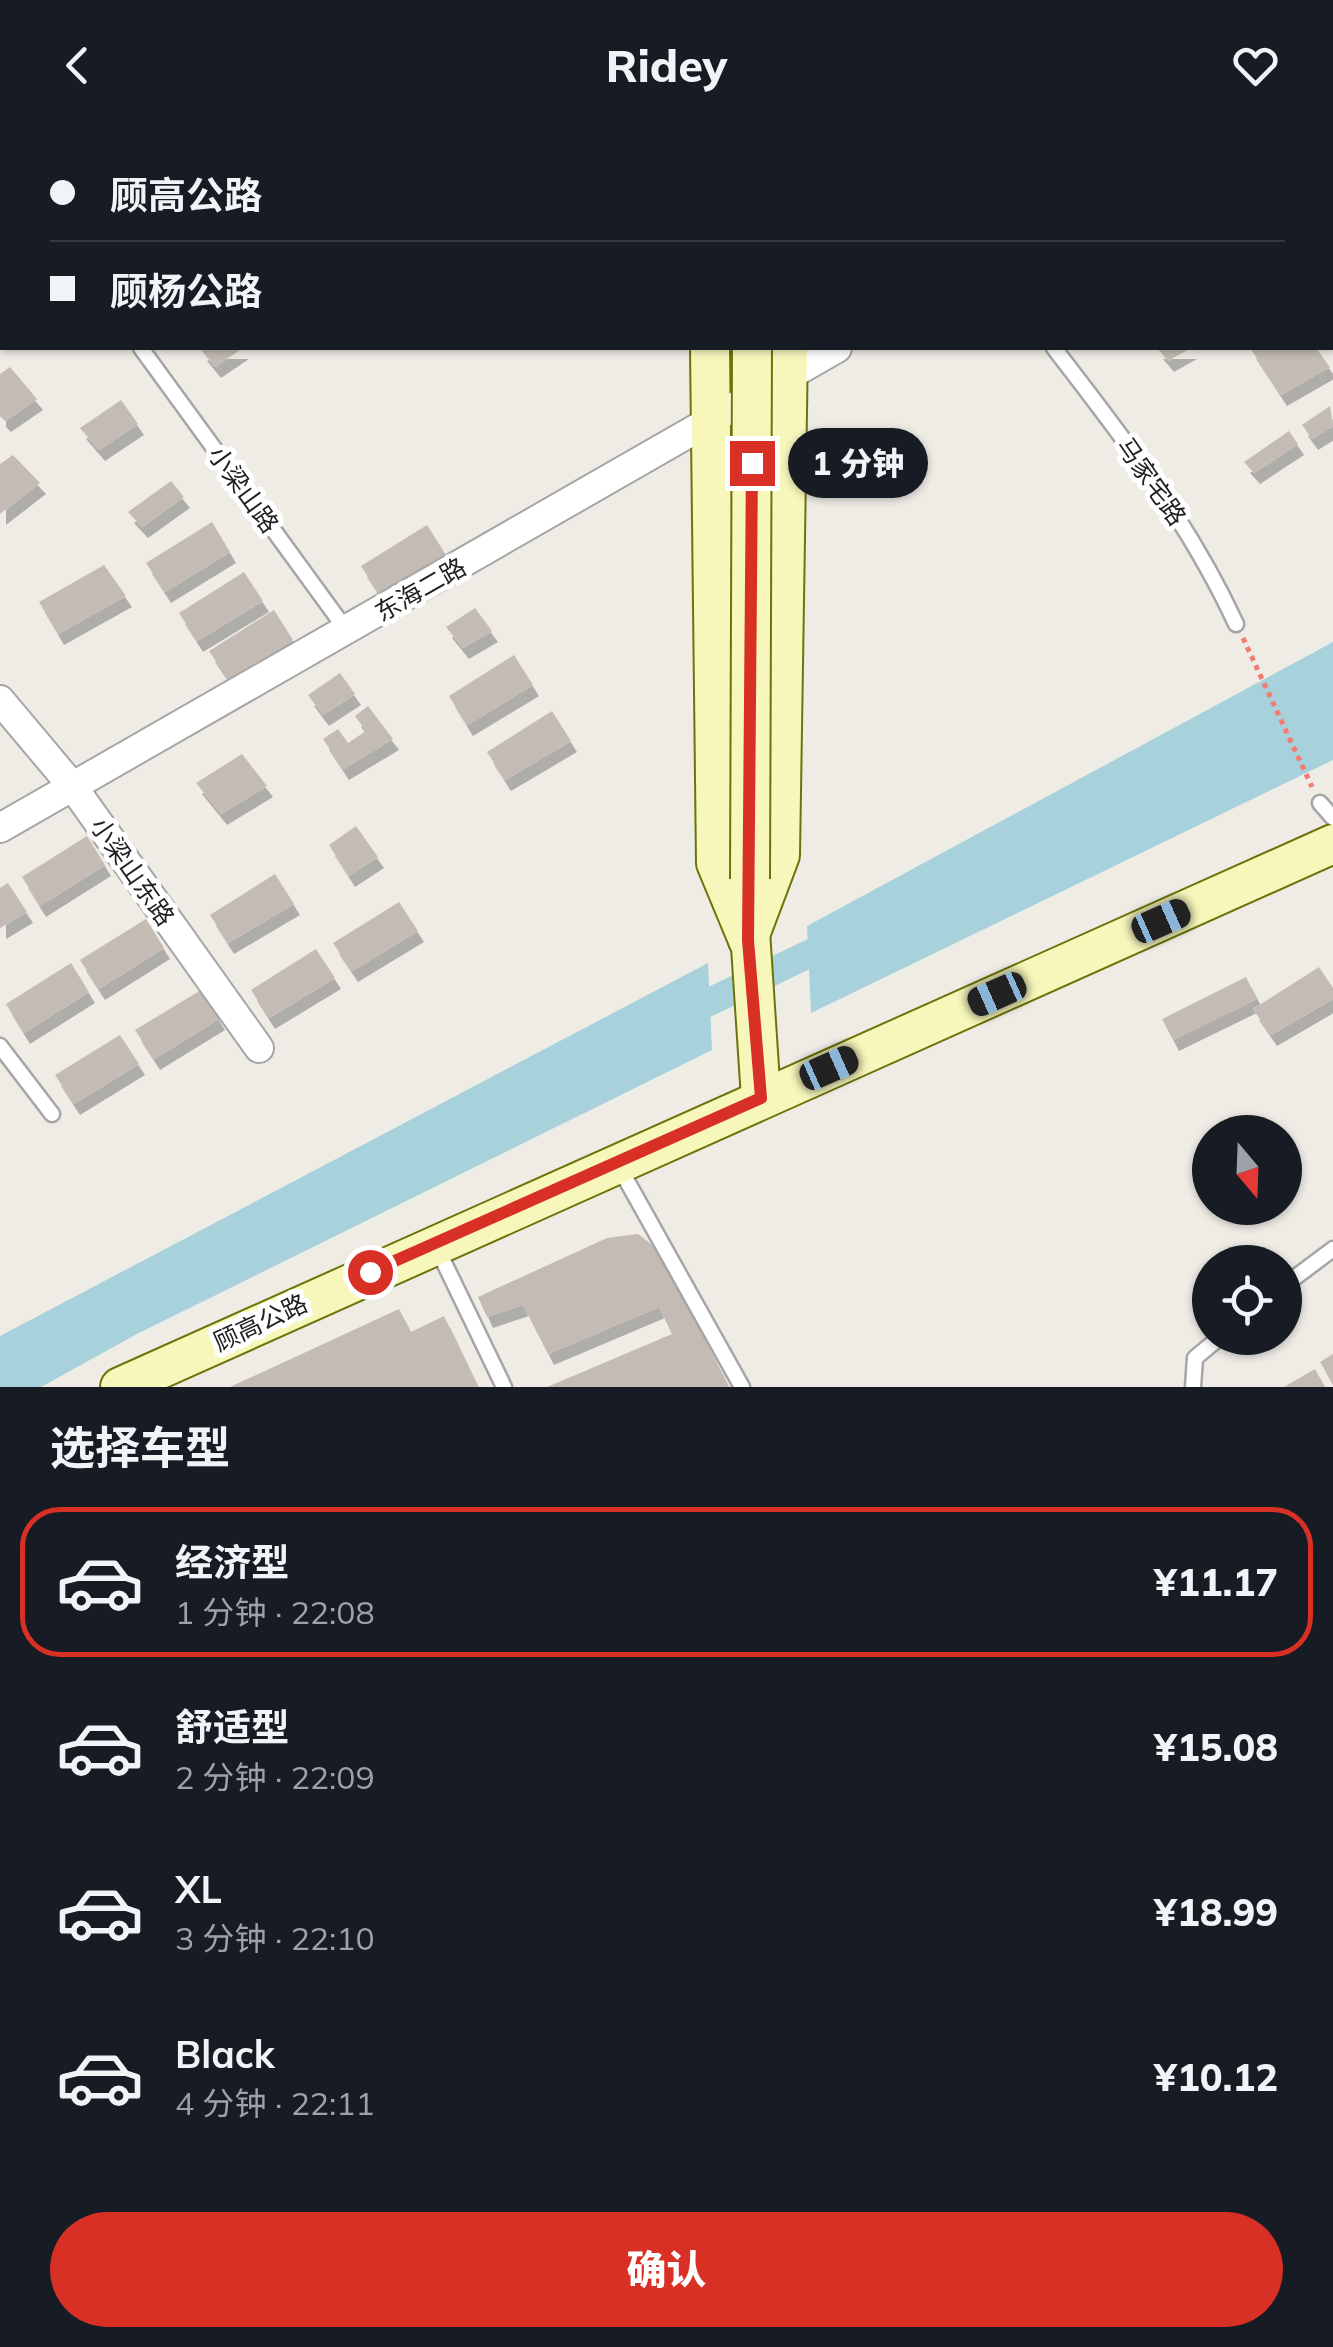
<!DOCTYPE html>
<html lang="zh">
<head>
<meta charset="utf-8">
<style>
	:root { --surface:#171b24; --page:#242831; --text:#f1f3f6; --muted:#9ea1a6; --line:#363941; --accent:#d93025 }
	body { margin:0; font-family:Mulish,"Noto Sans SC",sans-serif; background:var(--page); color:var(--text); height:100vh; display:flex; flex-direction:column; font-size:38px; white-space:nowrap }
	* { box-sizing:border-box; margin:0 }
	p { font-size:32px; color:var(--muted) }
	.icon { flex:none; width:55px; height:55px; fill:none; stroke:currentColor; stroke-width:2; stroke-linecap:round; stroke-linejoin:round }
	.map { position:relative; height:1257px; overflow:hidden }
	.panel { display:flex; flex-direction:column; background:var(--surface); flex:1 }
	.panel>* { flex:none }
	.top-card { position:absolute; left:0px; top:0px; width:1335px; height:220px; box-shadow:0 2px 8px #0004; display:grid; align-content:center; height:220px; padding:0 50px; background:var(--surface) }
	.needle { width:65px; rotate:161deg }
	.tools { position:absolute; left:1192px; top:985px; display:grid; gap:20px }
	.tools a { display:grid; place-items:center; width:110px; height:110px; border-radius:50%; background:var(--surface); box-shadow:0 2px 8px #0004; font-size:50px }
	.end { position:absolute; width:45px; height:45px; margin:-22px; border:12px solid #d93025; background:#fff; box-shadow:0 0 0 5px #fff }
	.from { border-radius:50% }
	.bubble { position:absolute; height:70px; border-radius:35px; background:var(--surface); box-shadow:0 2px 8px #0004; font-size:32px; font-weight:800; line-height:70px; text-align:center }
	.car { position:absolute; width:30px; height:60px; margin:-30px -15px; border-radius:12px; box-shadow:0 0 8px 2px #0007; background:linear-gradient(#222 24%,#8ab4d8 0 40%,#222 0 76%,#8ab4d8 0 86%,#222 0) }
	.top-card b { display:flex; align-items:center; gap:35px; height:95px; font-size:38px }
	.top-card b+b { border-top:2px solid var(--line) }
	.top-card i { width:25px; height:25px; background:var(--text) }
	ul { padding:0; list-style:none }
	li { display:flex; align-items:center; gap:30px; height:150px; margin:0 20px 15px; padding:0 30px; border:5px solid transparent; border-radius:40px }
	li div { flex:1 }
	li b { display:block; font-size:38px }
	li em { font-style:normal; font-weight:800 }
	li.active { border-color:var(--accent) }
	li>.icon { width:90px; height:90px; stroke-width:1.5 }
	h2 { padding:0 50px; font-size:45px; line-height:120px }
	.action { display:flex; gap:20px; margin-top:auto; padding:20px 50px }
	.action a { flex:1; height:115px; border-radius:60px; background:var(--accent); color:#fff; font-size:40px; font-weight:800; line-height:115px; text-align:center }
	header { display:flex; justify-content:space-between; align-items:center; height:130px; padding:0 50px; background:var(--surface); font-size:45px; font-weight:800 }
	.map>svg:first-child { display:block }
	.water { fill:#a7d2dc }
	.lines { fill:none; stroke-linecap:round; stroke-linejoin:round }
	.canal { stroke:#a7d2dc; stroke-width:28 }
	.building { fill:#c4bbb5; filter:url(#shadow) }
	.lane-casing { stroke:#a6a6a6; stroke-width:19 }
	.street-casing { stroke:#a6a6a6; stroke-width:32 }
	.secondary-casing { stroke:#6c7409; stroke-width:42 }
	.path { stroke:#f57a71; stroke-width:5; stroke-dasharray:5 5; stroke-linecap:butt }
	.lane { stroke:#fff; stroke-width:14 }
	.street { stroke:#fff; stroke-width:28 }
	.secondary { stroke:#f7f7bc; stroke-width:38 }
	.secondary-bridge-casing { stroke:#6c7409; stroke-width:42; stroke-linecap:butt }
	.secondary-bridge { stroke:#f7f7bc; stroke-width:38 }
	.route { stroke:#d93025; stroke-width:12 }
	.labels { text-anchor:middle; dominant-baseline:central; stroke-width:10; stroke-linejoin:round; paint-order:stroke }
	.street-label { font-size:25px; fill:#1f1f1f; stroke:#fff }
</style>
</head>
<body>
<header><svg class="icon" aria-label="back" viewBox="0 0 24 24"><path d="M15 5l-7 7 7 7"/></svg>Ridey<svg class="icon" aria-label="heart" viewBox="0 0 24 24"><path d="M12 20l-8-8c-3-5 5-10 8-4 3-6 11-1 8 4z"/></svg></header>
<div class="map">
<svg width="1333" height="1257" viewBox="0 0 1333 1257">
	<defs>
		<filter id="shadow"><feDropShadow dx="6" dy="11" stdDeviation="0" flood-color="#0004"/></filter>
	</defs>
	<rect width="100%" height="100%" fill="#efece6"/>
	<!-- water -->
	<g class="water">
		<path d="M 0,0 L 430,0 L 2,2 L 0,87 Z"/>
		<path d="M 1333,512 L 1333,630 L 811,883 L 807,796 Z"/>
		<path d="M 708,833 L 712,920 L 137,1204 L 41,1257 L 0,1257 L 0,1206 Z"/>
	</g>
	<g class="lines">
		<!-- canal -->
		<path class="canal" d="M 676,888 L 840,809"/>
	</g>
	<!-- building -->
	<g class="building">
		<path d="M 205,218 L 243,218 L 215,237 L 201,220 Z"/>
		<path d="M 1157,218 L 1191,218 L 1168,231 Z"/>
		<path d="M 1250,218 L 1316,218 L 1330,237 L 1281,265 Z"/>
		<path d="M 10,237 L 37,269 L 5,291 L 0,286 L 0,244 Z"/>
		<path d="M 121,270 L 138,294 L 99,320 L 80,298 Z"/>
		<path d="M 1330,276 L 1333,296 L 1312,309 L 1302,295 Z"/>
		<path d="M 1289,301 L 1298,314 L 1254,343 L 1244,332 Z"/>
		<path d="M 13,325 L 40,353 L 0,384 L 0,334 Z"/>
		<path d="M 171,351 L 184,367 L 142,397 L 128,382 Z"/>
		<path d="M 212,392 L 230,422 L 165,462 L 146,433 Z"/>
		<path d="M 427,395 L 446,425 L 380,465 L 361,436 Z"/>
		<path d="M 104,435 L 126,466 L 58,504 L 39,472 Z"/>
		<path d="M 244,442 L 263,471 L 197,511 L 179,483 Z"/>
		<path d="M 475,478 L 492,501 L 463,518 L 446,497 Z"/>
		<path d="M 274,480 L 293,510 L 228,549 L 209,521 Z"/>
		<path d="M 514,525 L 533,555 L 467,595 L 449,566 Z"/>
		<path d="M 340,543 L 355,564 L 323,585 L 308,565 Z"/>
		<path d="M 368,576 L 393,609 L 343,639 L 323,609 L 338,599 L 348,613 L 366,601 L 355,586 Z"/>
		<path d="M 552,581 L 571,611 L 505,650 L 487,622 Z"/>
		<path d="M 242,624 L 267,656 L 221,684 L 196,653 Z"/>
		<path d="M 356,696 L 378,727 L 349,746 L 329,715 Z"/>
		<path d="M 87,706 L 105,735 L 40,776 L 22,747 Z"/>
		<path d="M 275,744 L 294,774 L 228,813 L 210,785 Z"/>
		<path d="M 8,753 L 27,782 L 0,798 L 0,758 Z"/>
		<path d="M 399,772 L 418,801 L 352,841 L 333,813 Z"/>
		<path d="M 146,789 L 164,818 L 99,859 L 80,830 Z"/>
		<path d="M 316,819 L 335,848 L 269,888 L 251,860 Z"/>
		<path d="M 71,833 L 89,862 L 24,903 L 6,874 Z"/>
		<path d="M 1319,837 L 1333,858 L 1333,869 L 1271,905 L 1253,879 Z"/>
		<path d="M 1246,847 L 1257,869 L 1173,910 L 1162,889 Z"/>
		<path d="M 201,860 L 219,889 L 154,929 L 135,900 Z"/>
		<path d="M 120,905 L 139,934 L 74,974 L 55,945 Z"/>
		<path d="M 638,1104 L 660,1121 L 729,1257 L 547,1257 L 672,1204 L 659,1177 L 548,1224 L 523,1175 L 487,1187 L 478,1167 L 607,1108 Z"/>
		<path d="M 399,1179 L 411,1202 L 444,1186 L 478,1257 L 230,1257 Z"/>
		<path d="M 1333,1224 L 1333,1254 L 1320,1232 Z"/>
		<path d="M 1315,1239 L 1325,1257 L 1284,1257 Z"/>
	</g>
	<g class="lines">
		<!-- lane casing -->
		<g class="lane-casing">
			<g id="lane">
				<path d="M 913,0 L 915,2"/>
				<path d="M 0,182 L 2,180"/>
				<path d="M 141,218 L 347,501"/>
				<path d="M 1054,218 C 1122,306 1189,392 1236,494"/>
				<path d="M 1320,673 L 1333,688"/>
				<path d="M 0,916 L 52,984"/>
				<path d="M 618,1035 L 742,1257"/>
				<path d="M 437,1118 L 504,1257"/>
				<path d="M 1285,1155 L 1333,1119"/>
				<path d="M 1193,1257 L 1195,1228 L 1219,1208"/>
			</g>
		</g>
		<!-- street casing -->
		<g class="street-casing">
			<g id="street">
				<path d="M 514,2 L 528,0"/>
				<path d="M 0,109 L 2,108"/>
				<path d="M 0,570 L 73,657 L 259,918"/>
				<path d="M 0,698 L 837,218"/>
			</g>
		</g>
		<!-- secondary casing -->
		<g class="secondary-casing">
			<g id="secondary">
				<path d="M 704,0 L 704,2"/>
				<path d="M 752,2 L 752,0"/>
				<path d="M 791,2 L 791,0"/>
				<path d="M 710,218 L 716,733 L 748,810"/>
				<path d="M 749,786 L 761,968"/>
				<path d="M 748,810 L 780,725 L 788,218"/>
				<path d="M 120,1257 L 1333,714"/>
			</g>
		</g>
		<!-- path -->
		<path class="path" d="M 1243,508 L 1312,657"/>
		<!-- lane -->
		<use href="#lane" class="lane"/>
		<!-- street -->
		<use href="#street" class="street"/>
		<!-- secondary -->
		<use href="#secondary" class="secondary"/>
		<!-- secondary-bridge casing -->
		<g class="secondary-bridge-casing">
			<path id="secondary-bridge" d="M 750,749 L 752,218"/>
		</g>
		<!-- secondary-bridge -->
		<use href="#secondary-bridge" class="secondary-bridge"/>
	</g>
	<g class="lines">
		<!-- route -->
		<path class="route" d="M 370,1142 L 761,968 L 748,810 L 752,333"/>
	</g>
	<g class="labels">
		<!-- street labels -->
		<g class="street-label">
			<text transform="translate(1152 351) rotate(55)">马家宅路</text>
			<text transform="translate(244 359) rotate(54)">小梁山路</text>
			<text transform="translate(420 459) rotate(-30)">东海二路</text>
			<text transform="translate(133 741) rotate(55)">小梁山东路</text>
			<text transform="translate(260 1192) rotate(-25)">顾高公路</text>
		</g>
	</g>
</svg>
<div class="tools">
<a><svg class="needle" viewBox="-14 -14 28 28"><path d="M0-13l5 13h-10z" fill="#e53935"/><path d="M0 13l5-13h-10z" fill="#9ea1a6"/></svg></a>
<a><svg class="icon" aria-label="locate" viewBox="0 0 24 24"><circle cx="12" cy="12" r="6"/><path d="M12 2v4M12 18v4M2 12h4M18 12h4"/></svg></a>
</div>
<i class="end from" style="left:370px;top:1142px"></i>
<i class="end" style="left:752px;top:333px"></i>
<div class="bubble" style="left:788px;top:298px;width:140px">1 分钟</div>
<i class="car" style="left:1161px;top:791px;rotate:66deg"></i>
<i class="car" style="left:997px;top:864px;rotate:246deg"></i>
<i class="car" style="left:829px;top:938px;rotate:66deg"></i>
<div class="top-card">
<b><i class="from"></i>顾高公路</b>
<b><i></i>顾杨公路</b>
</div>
</div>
<section class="panel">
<h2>选择车型</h2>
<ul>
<li class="active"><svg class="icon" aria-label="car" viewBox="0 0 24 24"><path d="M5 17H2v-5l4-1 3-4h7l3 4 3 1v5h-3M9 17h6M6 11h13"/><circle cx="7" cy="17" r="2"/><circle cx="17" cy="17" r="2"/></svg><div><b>经济型</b><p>1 分钟 · 22:08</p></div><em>¥11.17</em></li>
<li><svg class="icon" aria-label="car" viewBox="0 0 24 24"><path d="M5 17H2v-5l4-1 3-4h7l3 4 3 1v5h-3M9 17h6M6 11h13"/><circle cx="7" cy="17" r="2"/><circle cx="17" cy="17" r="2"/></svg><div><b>舒适型</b><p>2 分钟 · 22:09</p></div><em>¥15.08</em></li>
<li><svg class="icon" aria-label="car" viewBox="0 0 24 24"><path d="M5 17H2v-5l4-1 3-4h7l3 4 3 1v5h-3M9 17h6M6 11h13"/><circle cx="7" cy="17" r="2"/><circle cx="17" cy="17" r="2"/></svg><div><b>XL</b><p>3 分钟 · 22:10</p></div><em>¥18.99</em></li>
<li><svg class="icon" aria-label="car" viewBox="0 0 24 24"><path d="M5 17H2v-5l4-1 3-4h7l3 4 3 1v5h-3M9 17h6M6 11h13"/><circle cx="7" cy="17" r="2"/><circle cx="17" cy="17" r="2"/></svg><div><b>Black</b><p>4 分钟 · 22:11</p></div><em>¥10.12</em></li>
</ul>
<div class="action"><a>确认</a></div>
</section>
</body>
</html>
